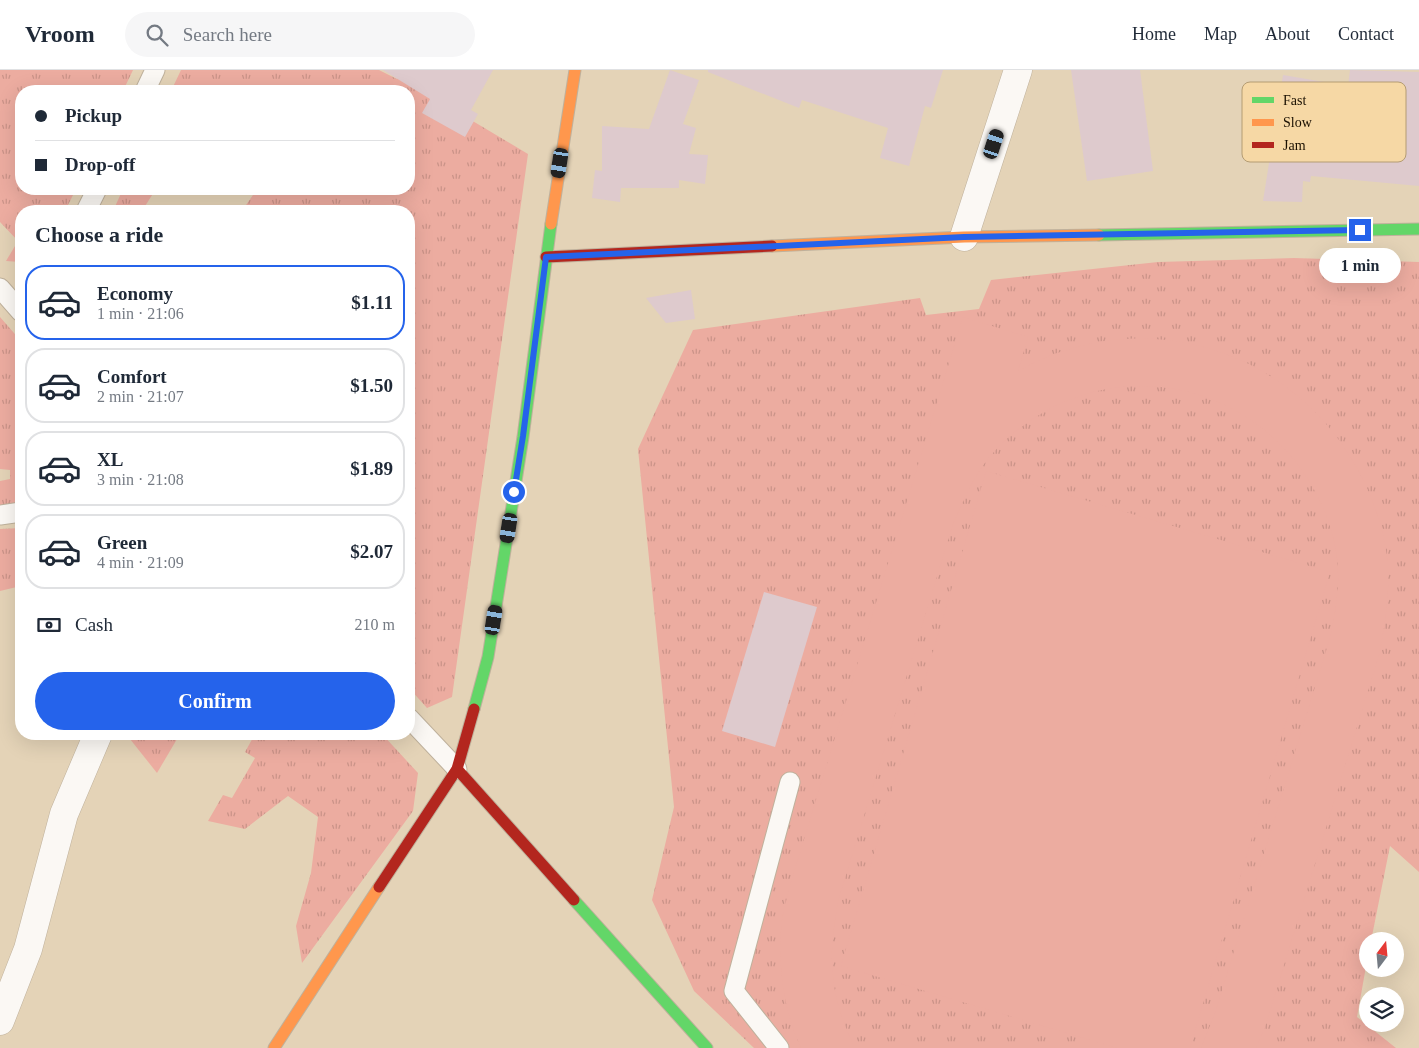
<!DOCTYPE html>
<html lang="en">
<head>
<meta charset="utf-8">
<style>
	:root { --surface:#fff; --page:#f6f6f7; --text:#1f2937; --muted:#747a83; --line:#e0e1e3; --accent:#2563eb }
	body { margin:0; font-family:"Times New Roman",serif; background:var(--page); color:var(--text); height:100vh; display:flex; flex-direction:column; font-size:19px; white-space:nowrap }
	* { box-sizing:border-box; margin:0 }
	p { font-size:16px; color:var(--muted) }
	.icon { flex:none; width:28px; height:28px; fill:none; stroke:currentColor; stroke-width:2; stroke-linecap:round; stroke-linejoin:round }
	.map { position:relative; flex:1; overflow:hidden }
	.side { position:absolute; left:15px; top:135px; width:400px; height:535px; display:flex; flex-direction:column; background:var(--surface); border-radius:20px; box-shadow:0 5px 20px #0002 }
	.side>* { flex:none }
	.guide { position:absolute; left:15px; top:15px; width:400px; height:110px; border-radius:20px; box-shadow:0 5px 20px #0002; display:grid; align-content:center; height:110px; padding:0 20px; background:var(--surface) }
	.needle { width:32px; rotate:16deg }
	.fabs { position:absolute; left:1359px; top:862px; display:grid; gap:10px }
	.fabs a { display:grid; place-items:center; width:45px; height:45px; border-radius:50%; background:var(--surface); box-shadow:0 5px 20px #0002; font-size:25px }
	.end { position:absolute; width:22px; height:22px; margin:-11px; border:6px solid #2563eb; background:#fff; box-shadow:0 0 0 2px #fff }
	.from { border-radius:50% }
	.bubble { position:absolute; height:35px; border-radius:18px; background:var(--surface); box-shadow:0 5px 20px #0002; font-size:16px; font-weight:700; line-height:35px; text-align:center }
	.car { position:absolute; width:15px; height:30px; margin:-15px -8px; border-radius:6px; box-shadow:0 0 4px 1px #0007; background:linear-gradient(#222 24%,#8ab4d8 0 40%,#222 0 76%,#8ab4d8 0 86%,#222 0) }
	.guide b { display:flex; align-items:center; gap:18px; height:48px; font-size:19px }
	.guide b+b { border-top:1px solid var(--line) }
	.guide i { width:12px; height:12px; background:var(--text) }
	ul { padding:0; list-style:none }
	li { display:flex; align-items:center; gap:15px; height:75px; margin:0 10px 8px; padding:0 10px; border:2px solid var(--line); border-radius:20px }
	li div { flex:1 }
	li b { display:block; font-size:19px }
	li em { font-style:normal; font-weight:700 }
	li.on { border-color:var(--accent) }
	li>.icon { width:45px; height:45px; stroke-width:1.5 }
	h2 { padding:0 20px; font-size:22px; line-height:60px }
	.pay { display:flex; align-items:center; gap:12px; height:55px; padding:0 20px; font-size:19px }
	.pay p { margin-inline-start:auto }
	.primary-button { display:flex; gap:10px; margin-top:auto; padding:10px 20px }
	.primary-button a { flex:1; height:58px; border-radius:30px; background:var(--accent); color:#fff; font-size:20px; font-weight:700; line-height:58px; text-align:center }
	header { display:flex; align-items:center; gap:30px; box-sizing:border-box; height:70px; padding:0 25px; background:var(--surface); border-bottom:1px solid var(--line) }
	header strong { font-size:24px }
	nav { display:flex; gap:28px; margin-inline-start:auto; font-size:18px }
	.search { width:350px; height:45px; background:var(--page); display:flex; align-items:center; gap:12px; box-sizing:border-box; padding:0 18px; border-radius:28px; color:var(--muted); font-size:19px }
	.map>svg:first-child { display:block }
	.grass { fill:url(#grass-tufts) }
	.pitch { fill:#ecaca0 }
	.building { fill:#decacd }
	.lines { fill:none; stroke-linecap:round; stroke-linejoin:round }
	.lane-casing { stroke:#bfb19c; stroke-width:21 }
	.street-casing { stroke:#bfb19c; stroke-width:29 }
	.fast-casing { stroke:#bfb19c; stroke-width:13 }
	.slow-casing { stroke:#bfb19c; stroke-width:13 }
	.jam-casing { stroke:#bfb19c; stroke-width:13 }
	.lane { stroke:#fbf8f4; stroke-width:19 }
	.street { stroke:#fbf8f4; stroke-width:28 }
	.fast { stroke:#63d668; stroke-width:11 }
	.slow { stroke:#ff974d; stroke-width:11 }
	.jam { stroke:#b3261e; stroke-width:11 }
	.route { stroke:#2563eb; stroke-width:6 }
	.key { fill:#f6d8a5; stroke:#b49c73; stroke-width:1 }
	.key-label { font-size:14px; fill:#190f00 }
</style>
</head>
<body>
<header>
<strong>Vroom</strong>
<div class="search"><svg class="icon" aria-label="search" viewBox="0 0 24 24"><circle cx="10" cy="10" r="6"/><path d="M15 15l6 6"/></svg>Search here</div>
<nav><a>Home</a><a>Map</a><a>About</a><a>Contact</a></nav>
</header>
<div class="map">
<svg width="1419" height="978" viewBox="0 0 1419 978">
	<defs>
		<pattern id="grass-tufts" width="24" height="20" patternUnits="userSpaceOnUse" patternTransform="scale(1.25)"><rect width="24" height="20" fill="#ecaca0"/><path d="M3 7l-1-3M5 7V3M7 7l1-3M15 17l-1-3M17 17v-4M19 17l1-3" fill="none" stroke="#ca9388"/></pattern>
	</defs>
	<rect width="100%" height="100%" fill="#e4d3b7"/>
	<!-- grass -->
	<g class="grass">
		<path d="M 0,0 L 133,0 L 123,21 L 21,21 L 21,119 L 76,119 L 65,141 L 21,141 L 20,192 L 6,191 L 18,171 L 0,152 Z"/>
		<path d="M 181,0 L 379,0 L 397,9 L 403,0 L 419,19 L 528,84 L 452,627 L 427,638 L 409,618 L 409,141 L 242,141 L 257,119 L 409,119 L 409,21 L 171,21 Z"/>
		<path d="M 123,119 L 148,119 L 154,122 L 142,141 L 113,141 Z"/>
		<path d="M 1294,188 L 1419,192 L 1419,802 L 1390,776 L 1371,871 L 1368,871 L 1367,891 L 1357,947 L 1396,978 L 754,978 L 694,921 L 652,830 L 674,737 L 638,379 L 693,260 L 920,228 L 926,245 L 979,239 L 991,210 L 1158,192 Z"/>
		<path d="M 0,247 L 21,271 L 21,439 L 0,442 L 0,411 L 10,409 L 10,400 L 0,399 Z"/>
		<path d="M 21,458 L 21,516 L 0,521 L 0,459 Z"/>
		<path d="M 126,664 L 180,664 L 157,703 Z"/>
		<path d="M 255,664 L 382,664 L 418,703 L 413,741 L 302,893 L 296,856 L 311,803 L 318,747 L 288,726 L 245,759 L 208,751 L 223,725 L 232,728 L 255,688 L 245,682 Z"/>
	</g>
	<!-- pitch -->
	<g class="pitch">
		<path d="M 963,247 L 1028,267 L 1018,301 C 1167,218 1344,302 1383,465 C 1393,505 1387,546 1379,585 L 1265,957 L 1256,978 L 1201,978 L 1215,943 L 1330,568 C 1337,536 1342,504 1334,471 C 1303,342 1161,276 1044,342 C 1020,356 998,374 982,397 C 970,414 962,434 953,454 L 839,828 C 827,886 829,925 855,978 L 801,978 C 783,940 777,891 782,850 C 784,837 788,824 791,812 Z"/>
		<path d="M 986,401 L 1330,502 L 1190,978 L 1117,978 L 841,896 Z"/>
	</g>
	<!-- building -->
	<g class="building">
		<path d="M 383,0 L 493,0 L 471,40 L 478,44 L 465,67 L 422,43 L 430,29 Z"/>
		<path d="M 670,0 L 699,10 L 683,54 L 696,58 L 689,84 L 708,85 L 705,114 L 679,110 L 679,118 L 621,118 L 620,132 L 592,128 L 595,100 L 602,101 L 602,56 L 649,59 Z"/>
		<path d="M 708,0 L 943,0 L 931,38 L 925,36 L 909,96 L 880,88 L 888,58 L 802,30 L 799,38 L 708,2 Z"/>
		<path d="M 1071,0 L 1140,0 L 1153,101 L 1087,111 Z"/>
		<path d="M 1350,0 L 1419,2 L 1419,116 L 1311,106 L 1310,112 L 1303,111 L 1302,132 L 1263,131 L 1283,5 L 1348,16 Z"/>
		<path d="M 691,220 L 695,249 L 666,253 L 646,228 Z"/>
		<path d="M 764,522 L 817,537 L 775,677 L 722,661 Z"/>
	</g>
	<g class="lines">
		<!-- lane casing -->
		<g class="lane-casing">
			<g id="lane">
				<path d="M 145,21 L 155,0"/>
				<path d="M 86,141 L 97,119"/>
				<path d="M 0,218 L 21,242"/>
				<path d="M 0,445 L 21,442"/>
				<path d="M 409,648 L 457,699"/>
				<path d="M 779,978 L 734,921 L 790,712"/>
			</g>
		</g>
		<!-- street casing -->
		<g class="street-casing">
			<g id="street">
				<path d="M 964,167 L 1018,0"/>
				<path d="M 0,951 L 28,879 L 64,744 L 98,664"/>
			</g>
		</g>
		<!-- fast casing -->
		<g class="fast-casing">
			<g id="fast">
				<path d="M 1099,165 L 1419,159"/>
				<path d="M 474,639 L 488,587 L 523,367 L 551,154"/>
				<path d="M 574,830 L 707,978"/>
			</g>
		</g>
		<!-- slow casing -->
		<g class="slow-casing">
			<g id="slow">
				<path d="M 551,154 L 575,0"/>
				<path d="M 772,176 L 964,167 L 1099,165"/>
				<path d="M 274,978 L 379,817"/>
			</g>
		</g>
		<!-- jam casing -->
		<g class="jam-casing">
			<g id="jam">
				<path d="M 546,187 L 772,176"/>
				<path d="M 457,699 L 574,830"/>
				<path d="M 379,817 L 457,699 L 474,639"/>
			</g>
		</g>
		<!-- lane -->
		<use href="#lane" class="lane"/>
		<!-- street -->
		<use href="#street" class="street"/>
		<!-- fast -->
		<use href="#fast" class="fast"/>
		<!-- slow -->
		<use href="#slow" class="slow"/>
		<!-- jam -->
		<use href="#jam" class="jam"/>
	</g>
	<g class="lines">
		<!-- route -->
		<path class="route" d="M 514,422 L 523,366 L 546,187 L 964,167 L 1360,160"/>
	</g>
	<!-- legend -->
	<rect x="1242" y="12" width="164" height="80" rx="8" class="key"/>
	<rect x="1252" y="27" width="22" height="6" fill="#63d668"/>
	<rect x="1252" y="49" width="22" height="7" fill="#ff974d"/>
	<rect x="1252" y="72" width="22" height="6" fill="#b3261e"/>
	<g class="key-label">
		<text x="1283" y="35">Fast</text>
		<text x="1283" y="57">Slow</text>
		<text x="1283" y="80">Jam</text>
	</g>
</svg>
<div class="fabs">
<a><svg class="needle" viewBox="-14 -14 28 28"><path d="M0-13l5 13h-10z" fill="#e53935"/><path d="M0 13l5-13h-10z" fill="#747a83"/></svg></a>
<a><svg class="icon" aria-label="layers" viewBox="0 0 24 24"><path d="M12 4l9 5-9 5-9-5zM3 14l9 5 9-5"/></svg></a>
</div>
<i class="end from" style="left:514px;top:422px"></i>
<i class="end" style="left:1360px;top:160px"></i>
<div class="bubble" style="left:1319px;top:178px;width:82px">1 min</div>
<i class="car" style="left:994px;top:74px;rotate:18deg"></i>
<i class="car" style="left:560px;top:93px;rotate:189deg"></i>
<i class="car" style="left:509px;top:458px;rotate:189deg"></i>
<i class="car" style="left:494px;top:550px;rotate:9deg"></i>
<div class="guide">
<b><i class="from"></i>Pickup</b>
<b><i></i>Drop-off</b>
</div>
<section class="side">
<h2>Choose a ride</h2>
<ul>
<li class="on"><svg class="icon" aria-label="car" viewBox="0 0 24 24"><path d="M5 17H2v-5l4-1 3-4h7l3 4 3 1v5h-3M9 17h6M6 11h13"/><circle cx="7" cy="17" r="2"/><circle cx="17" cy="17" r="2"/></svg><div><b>Economy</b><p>1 min · 21:06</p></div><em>$1.11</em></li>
<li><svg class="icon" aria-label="car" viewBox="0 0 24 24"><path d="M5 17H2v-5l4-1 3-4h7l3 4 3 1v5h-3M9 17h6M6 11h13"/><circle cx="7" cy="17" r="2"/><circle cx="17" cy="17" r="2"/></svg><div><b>Comfort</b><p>2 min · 21:07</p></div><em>$1.50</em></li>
<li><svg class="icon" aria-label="car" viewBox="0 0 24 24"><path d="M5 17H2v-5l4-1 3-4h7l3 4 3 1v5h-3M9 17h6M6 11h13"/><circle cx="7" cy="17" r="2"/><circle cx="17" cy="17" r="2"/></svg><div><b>XL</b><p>3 min · 21:08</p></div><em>$1.89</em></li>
<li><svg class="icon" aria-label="car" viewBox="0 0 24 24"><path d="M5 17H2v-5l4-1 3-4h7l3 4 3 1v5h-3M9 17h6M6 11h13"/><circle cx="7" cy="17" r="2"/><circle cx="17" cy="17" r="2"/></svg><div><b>Green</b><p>4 min · 21:09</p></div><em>$2.07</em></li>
</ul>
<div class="pay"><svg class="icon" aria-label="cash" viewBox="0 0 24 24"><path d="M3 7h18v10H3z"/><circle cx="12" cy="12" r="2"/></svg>Cash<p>210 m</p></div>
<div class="primary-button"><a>Confirm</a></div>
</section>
</div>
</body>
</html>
